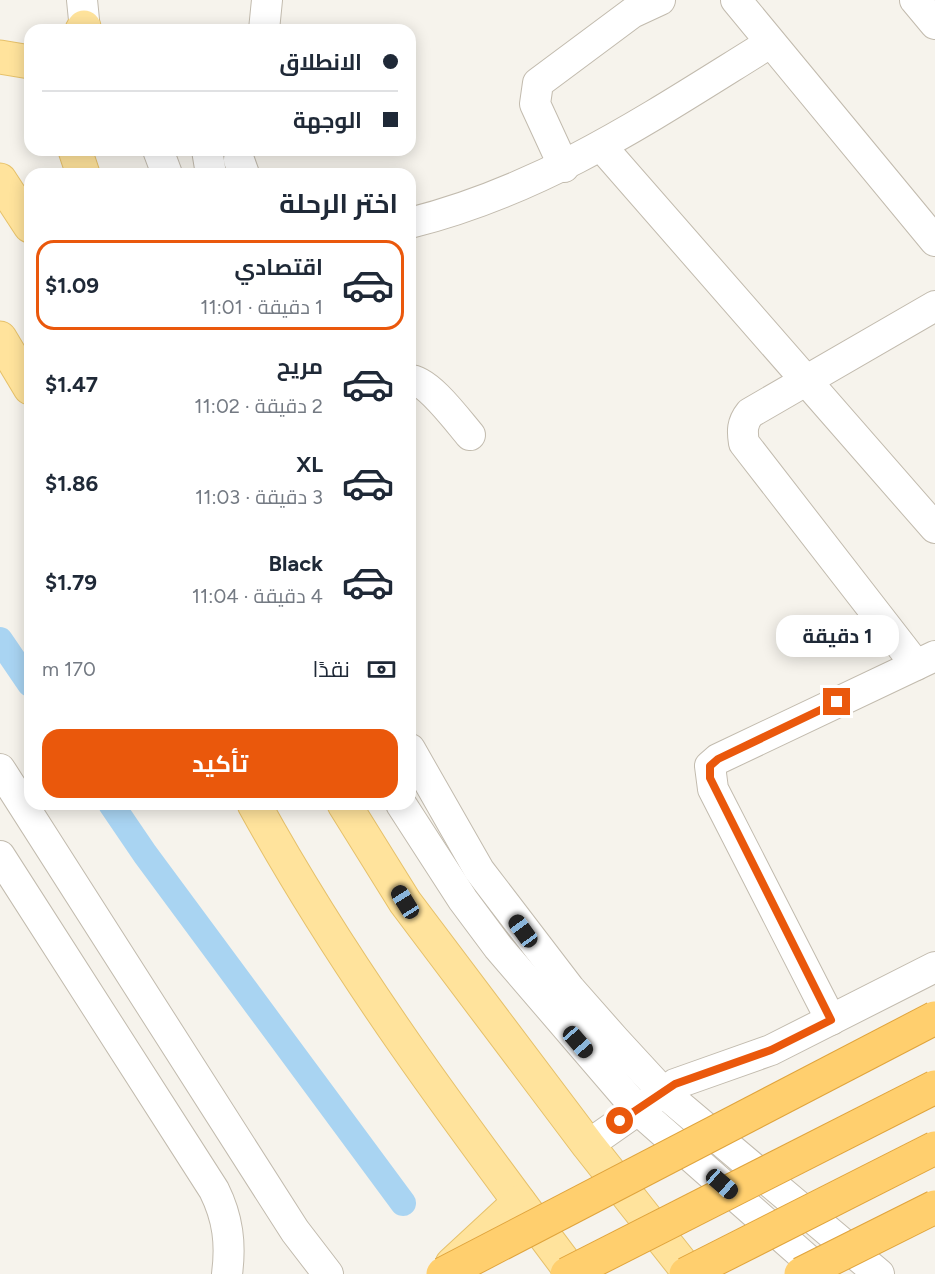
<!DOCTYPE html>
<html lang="ar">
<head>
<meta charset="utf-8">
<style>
	:root { --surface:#fff; --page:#f2f2f3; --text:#1f2937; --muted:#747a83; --line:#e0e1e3; --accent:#ea580c }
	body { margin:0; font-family:Figtree,Cairo,sans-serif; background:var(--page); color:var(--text); direction:rtl; height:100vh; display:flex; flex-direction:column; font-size:22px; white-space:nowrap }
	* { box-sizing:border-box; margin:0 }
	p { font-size:20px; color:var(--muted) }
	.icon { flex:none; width:33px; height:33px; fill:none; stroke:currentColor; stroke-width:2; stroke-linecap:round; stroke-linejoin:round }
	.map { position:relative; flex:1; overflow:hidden; direction:ltr }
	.details { position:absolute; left:24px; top:168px; width:392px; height:642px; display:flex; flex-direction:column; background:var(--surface); border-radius:18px; box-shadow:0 3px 15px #0003; direction:rtl }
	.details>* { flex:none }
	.hud { position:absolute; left:24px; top:24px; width:392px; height:132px; border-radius:18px; box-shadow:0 3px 15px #0003; direction:rtl; display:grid; align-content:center; height:132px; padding:0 18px; background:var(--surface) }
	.end { position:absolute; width:27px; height:27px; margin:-14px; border:8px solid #ea580c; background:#fff; box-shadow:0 0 0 3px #fff }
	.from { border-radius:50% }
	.bubble { position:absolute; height:42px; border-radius:18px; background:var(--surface); box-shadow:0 3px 15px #0003; font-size:20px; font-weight:700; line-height:42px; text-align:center; direction:rtl }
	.car { position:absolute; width:18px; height:36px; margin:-18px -9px; border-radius:8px; box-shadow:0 0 4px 2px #0007; background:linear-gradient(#222 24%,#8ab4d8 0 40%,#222 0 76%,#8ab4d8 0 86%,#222 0) }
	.hud b { display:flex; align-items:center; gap:21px; height:57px; font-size:22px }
	.hud b+b { border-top:2px solid var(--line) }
	.hud i { width:15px; height:15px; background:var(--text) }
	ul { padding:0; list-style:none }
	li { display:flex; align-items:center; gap:18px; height:90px; margin:0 12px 9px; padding:0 6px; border:3px solid transparent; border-radius:18px }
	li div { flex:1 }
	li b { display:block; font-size:22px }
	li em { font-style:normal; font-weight:700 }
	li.active { border-color:var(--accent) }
	li>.icon { width:54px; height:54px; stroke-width:1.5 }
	h2 { padding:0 18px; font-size:27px; line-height:72px }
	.pay { display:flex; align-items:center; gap:15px; height:66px; padding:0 18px; font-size:22px }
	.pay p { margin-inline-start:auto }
	.cta { display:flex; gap:12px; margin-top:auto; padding:12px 18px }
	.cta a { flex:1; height:69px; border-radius:18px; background:var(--accent); color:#fff; font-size:24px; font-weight:700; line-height:69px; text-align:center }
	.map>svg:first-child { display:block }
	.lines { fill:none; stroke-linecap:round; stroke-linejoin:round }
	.canal { stroke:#a9d4f2; stroke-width:26 }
	.minor-casing { stroke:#c2bbae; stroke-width:32 }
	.major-casing { stroke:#e6c16a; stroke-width:35 }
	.minor { stroke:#fff; stroke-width:30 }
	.major { stroke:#ffe39c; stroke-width:33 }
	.highway-bridge-casing { stroke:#e0a43c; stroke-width:35; stroke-linecap:butt }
	.highway-bridge { stroke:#ffcf6e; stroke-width:33 }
	.route { stroke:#ea580c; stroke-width:8 }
</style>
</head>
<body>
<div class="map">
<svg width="935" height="1274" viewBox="0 0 935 1274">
	<rect width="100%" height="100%" fill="#f6f3ec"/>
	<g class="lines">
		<!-- canal -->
		<g class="canal">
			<path d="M 0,640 L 30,684"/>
			<path d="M 111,804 L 145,854 L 403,1203"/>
		</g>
		<!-- minor casing -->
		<g class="minor-casing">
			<g id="minor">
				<path d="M 82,0 L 85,30"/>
				<path d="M 736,0 L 935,241"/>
				<path d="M 915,0 L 935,24"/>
				<path d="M 264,30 L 267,0"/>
				<path d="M 602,147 L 935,528"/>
				<path d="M 158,150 L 167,174"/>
				<path d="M 207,150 L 211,174"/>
				<path d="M 239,160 L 244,174"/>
				<path d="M 564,167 L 535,104 L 538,83 L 632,13 L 660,0"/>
				<path d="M 410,223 C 546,189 652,116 770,43"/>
				<path d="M 410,380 C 428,380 458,421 470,435"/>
				<path d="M 916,665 L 744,443 C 742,431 742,423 750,413 L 935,306"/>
				<path d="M 410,749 L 479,870 L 570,989 L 615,1040 L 662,1091 L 879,1274"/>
				<path d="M 0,769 L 295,1231 L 328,1274"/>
				<path d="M 401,804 L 463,900 L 498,947 L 637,1109 L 824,1274"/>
				<path d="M 0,856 L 214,1190 C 228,1218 231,1244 227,1274"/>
				<path d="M 831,1020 L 713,789 L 710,766 L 718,759 L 935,656"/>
				<path d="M 588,1145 L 675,1084 L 771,1050 L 935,967"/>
			</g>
		</g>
		<!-- major casing -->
		<g class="major-casing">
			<g id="major">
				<path d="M 82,30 L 84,27"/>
				<path d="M 0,57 L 30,62"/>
				<path d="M 75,150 L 83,174"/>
				<path d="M 0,180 L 30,226"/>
				<path d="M 0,338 L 30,388"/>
				<path d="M 254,804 C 346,971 459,1122 573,1274"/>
				<path d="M 344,804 L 405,902 L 588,1145 L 690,1274"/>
				<path d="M 452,1264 L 519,1202"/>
			</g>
		</g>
		<!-- minor -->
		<use href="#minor" class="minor"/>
		<!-- major -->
		<use href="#major" class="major"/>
		<!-- highway-bridge casing -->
		<g class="highway-bridge-casing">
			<g id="highway-bridge">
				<path d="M 443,1274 L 935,1018"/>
				<path d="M 567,1274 L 935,1087"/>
				<path d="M 686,1274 L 935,1148"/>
				<path d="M 801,1274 L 935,1207"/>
			</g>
		</g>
		<!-- highway-bridge -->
		<use href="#highway-bridge" class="highway-bridge"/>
	</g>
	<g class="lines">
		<!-- route -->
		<path class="route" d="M 620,1121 L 675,1084 L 771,1050 L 831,1020 L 710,778 L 710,766 L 718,759 L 837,702"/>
	</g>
</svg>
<i class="end from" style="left:620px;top:1121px"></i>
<i class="end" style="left:837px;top:702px"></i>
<div class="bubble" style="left:776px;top:615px;width:123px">1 دقيقة</div>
<i class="car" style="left:405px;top:902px;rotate:328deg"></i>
<i class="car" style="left:523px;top:931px;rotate:324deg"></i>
<i class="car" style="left:578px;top:1042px;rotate:139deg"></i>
<i class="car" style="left:722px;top:1184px;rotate:131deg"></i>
<div class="hud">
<b><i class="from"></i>الانطلاق</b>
<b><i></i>الوجهة</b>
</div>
<section class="details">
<h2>اختر الرحلة</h2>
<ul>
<li class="active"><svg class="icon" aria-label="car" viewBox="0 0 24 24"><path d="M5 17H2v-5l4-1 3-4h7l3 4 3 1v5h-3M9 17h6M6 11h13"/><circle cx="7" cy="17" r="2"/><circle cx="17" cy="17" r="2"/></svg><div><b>اقتصادي</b><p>1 دقيقة · 11:01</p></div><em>$1.09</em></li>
<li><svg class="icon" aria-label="car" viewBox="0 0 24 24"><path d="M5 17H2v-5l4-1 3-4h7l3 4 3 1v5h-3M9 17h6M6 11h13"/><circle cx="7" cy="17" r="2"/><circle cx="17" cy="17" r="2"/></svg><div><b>مريح</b><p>2 دقيقة · 11:02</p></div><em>$1.47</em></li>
<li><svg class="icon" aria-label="car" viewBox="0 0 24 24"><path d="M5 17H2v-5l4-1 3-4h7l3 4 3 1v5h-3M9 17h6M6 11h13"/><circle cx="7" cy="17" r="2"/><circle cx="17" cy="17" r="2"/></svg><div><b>XL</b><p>3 دقيقة · 11:03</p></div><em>$1.86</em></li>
<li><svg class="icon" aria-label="car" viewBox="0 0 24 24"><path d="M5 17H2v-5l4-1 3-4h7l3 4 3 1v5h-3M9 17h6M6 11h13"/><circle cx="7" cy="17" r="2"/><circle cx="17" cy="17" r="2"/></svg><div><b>Black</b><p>4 دقيقة · 11:04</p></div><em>$1.79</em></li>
</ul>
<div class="pay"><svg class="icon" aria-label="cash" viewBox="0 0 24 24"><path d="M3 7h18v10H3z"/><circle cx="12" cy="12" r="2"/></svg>نقدًا<p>170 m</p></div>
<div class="cta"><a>تأكيد</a></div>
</section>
</div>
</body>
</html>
